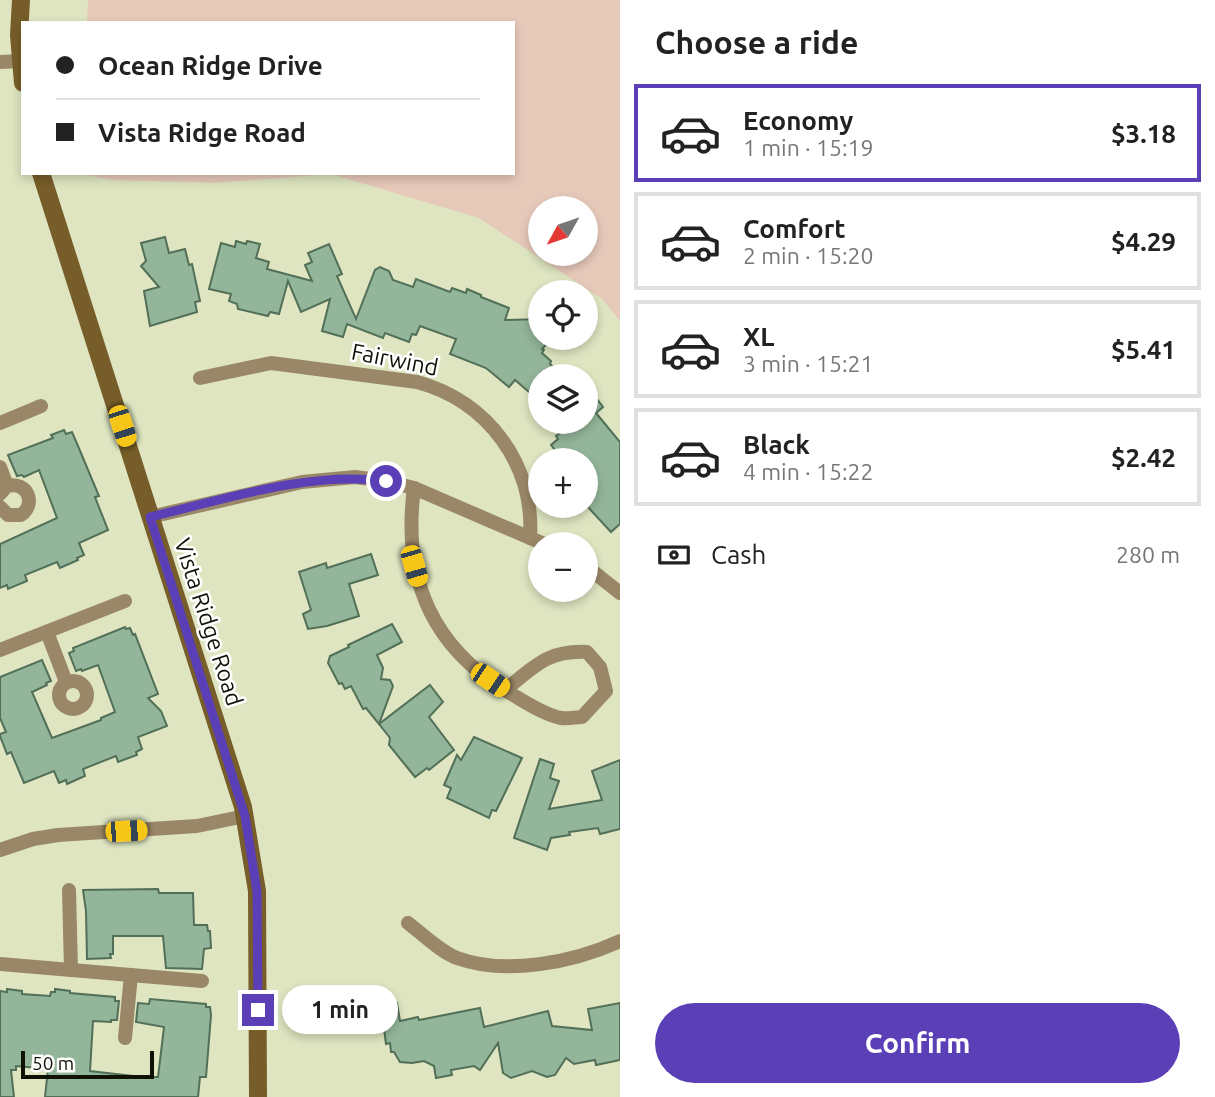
<!DOCTYPE html>
<html lang="en">
<head>
<meta charset="utf-8">
<style>
	:root { --surface:#fff; --page:#f6f6f6; --text:#222; --muted:#767676; --line:#e0e0e0; --accent:#5a3fb7 }
	body { margin:0; font-family:Ubuntu,sans-serif; background:var(--page); color:var(--text); height:100vh; display:flex; flex-direction:column; font-size:26px; white-space:nowrap }
	* { box-sizing:border-box; margin:0 }
	p { font-size:23px; color:var(--muted) }
	.icon { flex:none; width:38px; height:38px; fill:none; stroke:currentColor; stroke-width:2; stroke-linecap:round; stroke-linejoin:round }
	.map { position:relative; flex:1; overflow:hidden }
	.details { display:flex; flex-direction:column; background:var(--surface); width:595px }
	.details>* { flex:none }
	.top-card { position:absolute; left:21px; top:21px; width:494px; height:154px; border-radius:0px; box-shadow:0 4px 10px #0003; display:grid; align-content:center; height:154px; padding:0 35px; background:var(--surface) }
	.needle { width:46px; rotate:230deg }
	.fabs { position:absolute; left:528px; top:196px; display:grid; gap:14px }
	.fabs a { display:grid; place-items:center; width:70px; height:70px; border-radius:50%; background:var(--surface); box-shadow:0 4px 10px #0003; font-size:35px }
	.scale { position:absolute; left:21px; bottom:18px; width:133px; box-sizing:border-box; padding-left:7px; border:4px solid #101206; border-top:0; font-size:19px; line-height:24px; white-space:nowrap; color:#101206; -webkit-text-stroke:5px #fff; paint-order:stroke }
	.end { position:absolute; width:32px; height:32px; margin:-16px; border:9px solid #5a3fb7; background:#fff; box-shadow:0 0 0 4px #fff }
	.from { border-radius:50% }
	.bubble { position:absolute; height:49px; border-radius:24px; background:var(--surface); box-shadow:0 4px 10px #0003; font-size:23px; font-weight:700; line-height:49px; text-align:center }
	.car { position:absolute; width:21px; height:42px; margin:-21px -10px; border-radius:9px; box-shadow:0 0 5px 2px #0007; background:linear-gradient(#f5c518 24%,#345 0 40%,#f5c518 0 76%,#345 0 86%,#f5c518 0) }
	.top-card b { display:flex; align-items:center; gap:24px; height:66px; font-size:26px }
	.top-card b+b { border-top:2px solid var(--line) }
	.top-card i { width:18px; height:18px; background:var(--text) }
	ul { padding:0; list-style:none }
	li { display:flex; align-items:center; gap:21px; height:98px; margin:0 14px 10px; padding:0 21px; border:4px solid var(--line); border-radius:0px }
	li div { flex:1 }
	li b { display:block; font-size:26px }
	li em { font-style:normal; font-weight:700 }
	li.current { border-color:var(--accent) }
	li>.icon { width:63px; height:63px; stroke-width:1.5 }
	h2 { padding:0 35px; font-size:32px; line-height:84px }
	.pay { display:flex; align-items:center; gap:18px; height:77px; padding:0 35px; font-size:26px }
	.pay p { margin-inline-start:auto }
	.button { display:flex; gap:14px; margin-top:auto; padding:14px 35px }
	.button a { flex:1; height:80px; border-radius:42px; background:var(--accent); color:#fff; font-size:28px; font-weight:700; line-height:80px; text-align:center }
	main { display:flex; flex:1; min-height:0 }
	.map>svg:first-child { display:block }
	.green { fill:#e7c9ba; fill-rule:evenodd }
	.building { fill:#93b599; stroke:#526f58; stroke-width:2 }
	.lines { fill:none; stroke-linecap:round; stroke-linejoin:round }
	.street { stroke:#9a8767; stroke-width:14 }
	.secondary { stroke:#775d29; stroke-width:18 }
	.route { stroke:#5a3fb7; stroke-width:9 }
	.labels { text-anchor:middle; dominant-baseline:central; stroke-width:5; stroke-linejoin:round; paint-order:stroke }
	.street-label { font-size:23px; fill:#101206; stroke:#fff }
</style>
</head>
<body>
<main>
<div class="map">
<svg width="620" height="1097" viewBox="0 0 620 1097">
	<rect width="100%" height="100%" fill="#dee5c0"/>
	<!-- green -->
	<path class="green" d="M 88,0 L 620,0 L 620,321 L 602,299 L 479,218 L 331,174 L 215,183 L 113,180 L 81,174 L 513,173 L 513,23 L 87,23 ZM 541,208 L 586,208 L 586,254 L 541,254 Z"/>
	<!-- building -->
	<g class="building">
		<path d="M 165,237 L 169,253 L 185,249 L 189,265 L 192,264 L 200,301 L 195,302 L 197,312 L 150,326 L 144,291 L 159,287 L 141,266 L 146,261 L 141,243 Z"/>
		<path d="M 236,241 L 246,244 L 247,241 L 260,244 L 256,258 L 269,262 L 267,269 L 312,281 L 305,265 L 312,262 L 308,253 L 329,244 L 342,274 L 337,276 L 356,319 L 375,270 L 380,267 L 389,271 L 393,280 L 413,287 L 416,279 L 450,292 L 452,288 L 466,293 L 467,289 L 481,295 L 481,297 L 509,308 L 505,320 L 541,319 L 541,338 L 552,338 L 542,349 L 544,350 L 542,353 L 551,361 L 550,364 L 553,367 L 545,376 L 541,376 L 541,391 L 529,392 L 515,380 L 509,387 L 486,368 L 450,354 L 456,339 L 420,326 L 416,335 L 412,334 L 409,342 L 385,333 L 383,338 L 347,324 L 343,337 L 322,331 L 330,299 L 301,312 L 288,281 L 279,314 L 270,312 L 268,316 L 238,309 L 237,304 L 229,301 L 231,294 L 209,289 L 221,243 L 235,247 Z"/>
		<path d="M 586,384 L 603,407 L 596,413 L 620,442 L 620,524 L 611,532 L 586,505 L 586,460 L 563,460 L 551,445 L 558,439 L 556,436 L 575,422 L 586,422 Z"/>
		<path d="M 64,430 L 66,434 L 72,432 L 78,446 L 99,496 L 95,497 L 108,530 L 79,543 L 84,555 L 77,558 L 78,560 L 60,568 L 57,562 L 25,575 L 27,581 L 8,589 L 7,585 L 0,588 L 0,544 L 57,518 L 39,470 L 24,477 L 22,475 L 17,476 L 8,455 L 53,438 L 51,435 Z"/>
		<path d="M 371,554 L 378,575 L 349,584 L 359,616 L 327,626 L 308,629 L 303,614 L 311,610 L 299,572 L 326,563 L 327,568 Z"/>
		<path d="M 392,624 L 402,642 L 377,655 L 383,668 L 381,679 L 390,680 L 393,686 L 379,724 L 366,708 L 363,709 L 351,686 L 345,689 L 342,683 L 339,684 L 328,663 L 330,656 L 349,647 L 348,645 Z"/>
		<path d="M 125,627 L 126,629 L 130,628 L 133,635 L 135,634 L 158,694 L 148,698 L 161,711 L 167,726 L 138,737 L 142,749 L 136,752 L 137,755 L 118,762 L 116,756 L 83,769 L 85,776 L 67,784 L 66,780 L 59,783 L 54,771 L 24,783 L 11,752 L 7,754 L 0,736 L 0,734 L 6,732 L 0,718 L 0,677 L 42,660 L 51,681 L 46,683 L 47,685 L 32,692 L 52,738 L 101,720 L 101,718 L 115,712 L 98,665 L 82,671 L 81,669 L 76,671 L 69,653 L 74,651 L 73,648 Z"/>
		<path d="M 430,685 L 443,702 L 429,717 L 454,750 L 429,770 L 427,768 L 415,777 L 389,745 L 390,738 L 379,724 Z"/>
		<path d="M 474,737 L 522,758 L 496,811 L 492,810 L 489,818 L 447,798 L 451,788 L 444,785 L 457,755 L 461,760 Z"/>
		<path d="M 540,759 L 554,764 L 550,778 L 559,781 L 549,809 L 602,800 L 592,771 L 620,760 L 620,829 L 600,834 L 598,828 L 569,832 L 570,835 L 551,838 L 547,850 L 514,838 Z"/>
		<path d="M 158,889 L 159,893 L 193,893 L 194,925 L 207,925 L 208,931 L 210,931 L 211,948 L 204,949 L 202,969 L 166,968 L 163,936 L 113,936 L 113,954 L 110,954 L 111,958 L 87,959 L 86,911 L 83,890 Z"/>
		<path d="M 7,989 L 22,991 L 22,994 L 50,996 L 51,992 L 55,992 L 55,989 L 70,991 L 70,993 L 115,997 L 115,1001 L 119,1001 L 117,1020 L 111,1020 L 111,1022 L 93,1021 L 90,1071 L 142,1077 L 158,1077 L 164,1027 L 136,1022 L 138,1003 L 149,1004 L 150,999 L 206,1004 L 206,1007 L 210,1007 L 211,1015 L 206,1077 L 200,1077 L 198,1097 L 45,1097 L 48,1069 L 16,1066 L 16,1070 L 11,1070 L 14,1097 L 0,1097 L 0,991 L 7,992 Z"/>
		<path d="M 397,1003 L 400,1021 L 418,1017 L 419,1020 L 480,1008 L 484,1027 L 548,1011 L 552,1026 L 592,1030 L 588,1009 L 620,1003 L 620,1060 L 596,1065 L 595,1060 L 574,1064 L 566,1058 L 555,1075 L 547,1077 L 532,1071 L 511,1078 L 503,1073 L 498,1043 L 480,1070 L 474,1066 L 451,1070 L 452,1075 L 436,1078 L 434,1066 L 424,1061 L 412,1063 L 400,1062 L 394,1052 L 391,1052 L 390,1043 L 386,1044 L 381,1006 Z"/>
	</g>
	<g class="lines">
		<!-- street -->
		<g class="street">
			<path d="M 0,62 L 20,61"/>
			<path d="M 200,378 L 271,363 L 417,382 C 488,401 535,465 530,538"/>
			<path d="M 0,423 L 41,406"/>
			<path d="M 0,467 L 7,486"/>
			<path d="M 414,488 C 402,579 432,649 513,695 C 527,703 545,715 561,718 C 567,719 576,717 582,717 L 606,691 L 600,667 L 587,652 C 547,650 534,667 505,690"/>
			<path d="M 0,494 L 7,486 C 27,481 37,503 21,515 L 8,515 L 0,507"/>
			<path d="M 150,517 L 302,482 L 355,477 L 386,481 L 414,488 L 544,544"/>
			<path d="M 586,566 L 620,593"/>
			<path d="M 47,632 L 66,682"/>
			<path d="M 0,650 L 125,601"/>
			<circle cx="73" cy="695" r="14"/>
			<path d="M 0,850 L 33,839 L 58,835 L 197,826 L 245,816"/>
			<path d="M 69,890 L 71,970"/>
			<path d="M 408,923 C 421,933 442,953 457,958 C 506,976 574,962 620,941"/>
			<path d="M 0,964 L 202,981"/>
			<path d="M 125,1038 L 131,975"/>
		</g>
		<!-- secondary -->
		<g class="secondary">
			<path d="M 21,0 L 19,35 L 23,83"/>
			<path d="M 41,173 L 243,807 L 257,891 L 258,1097"/>
		</g>
	</g>
	<g class="lines">
		<!-- route -->
		<path class="route" d="M 258,1010 L 257,891 L 245,816 L 150,517 C 226,499 309,471 386,481"/>
	</g>
	<g class="labels">
		<!-- street labels -->
		<g class="street-label">
			<text transform="translate(395 359) rotate(11)">Fairwind</text>
			<text transform="translate(209 622) rotate(72)">Vista Ridge Road</text>
		</g>
	</g>
</svg>
<div class="fabs">
<a><svg class="needle" viewBox="-14 -14 28 28"><path d="M0-13l5 13h-10z" fill="#e53935"/><path d="M0 13l5-13h-10z" fill="#767676"/></svg></a>
<a><svg class="icon" aria-label="locate" viewBox="0 0 24 24"><circle cx="12" cy="12" r="6"/><path d="M12 2v4M12 18v4M2 12h4M18 12h4"/></svg></a>
<a><svg class="icon" aria-label="layers" viewBox="0 0 24 24"><path d="M12 4l9 5-9 5-9-5zM3 14l9 5 9-5"/></svg></a>
<a>+</a>
<a>−</a>
</div>
<div class="scale">50 m</div>
<i class="end from" style="left:386px;top:481px"></i>
<i class="end" style="left:258px;top:1010px"></i>
<div class="bubble" style="left:282px;top:985px;width:116px">1 min</div>
<i class="car" style="left:122px;top:426px;rotate:162deg"></i>
<i class="car" style="left:414px;top:566px;rotate:164deg"></i>
<i class="car" style="left:490px;top:680px;rotate:124deg"></i>
<i class="car" style="left:126px;top:831px;rotate:87deg"></i>
<div class="top-card">
<b><i class="from"></i>Ocean Ridge Drive</b>
<b><i></i>Vista Ridge Road</b>
</div>
</div>
<section class="details">
<h2>Choose a ride</h2>
<ul>
<li class="current"><svg class="icon" aria-label="car" viewBox="0 0 24 24"><path d="M5 17H2v-5l4-1 3-4h7l3 4 3 1v5h-3M9 17h6M6 11h13"/><circle cx="7" cy="17" r="2"/><circle cx="17" cy="17" r="2"/></svg><div><b>Economy</b><p>1 min · 15:19</p></div><em>$3.18</em></li>
<li><svg class="icon" aria-label="car" viewBox="0 0 24 24"><path d="M5 17H2v-5l4-1 3-4h7l3 4 3 1v5h-3M9 17h6M6 11h13"/><circle cx="7" cy="17" r="2"/><circle cx="17" cy="17" r="2"/></svg><div><b>Comfort</b><p>2 min · 15:20</p></div><em>$4.29</em></li>
<li><svg class="icon" aria-label="car" viewBox="0 0 24 24"><path d="M5 17H2v-5l4-1 3-4h7l3 4 3 1v5h-3M9 17h6M6 11h13"/><circle cx="7" cy="17" r="2"/><circle cx="17" cy="17" r="2"/></svg><div><b>XL</b><p>3 min · 15:21</p></div><em>$5.41</em></li>
<li><svg class="icon" aria-label="car" viewBox="0 0 24 24"><path d="M5 17H2v-5l4-1 3-4h7l3 4 3 1v5h-3M9 17h6M6 11h13"/><circle cx="7" cy="17" r="2"/><circle cx="17" cy="17" r="2"/></svg><div><b>Black</b><p>4 min · 15:22</p></div><em>$2.42</em></li>
</ul>
<div class="pay"><svg class="icon" aria-label="cash" viewBox="0 0 24 24"><path d="M3 7h18v10H3z"/><circle cx="12" cy="12" r="2"/></svg>Cash<p>280 m</p></div>
<div class="button"><a>Confirm</a></div>
</section>
</main>
</body>
</html>
